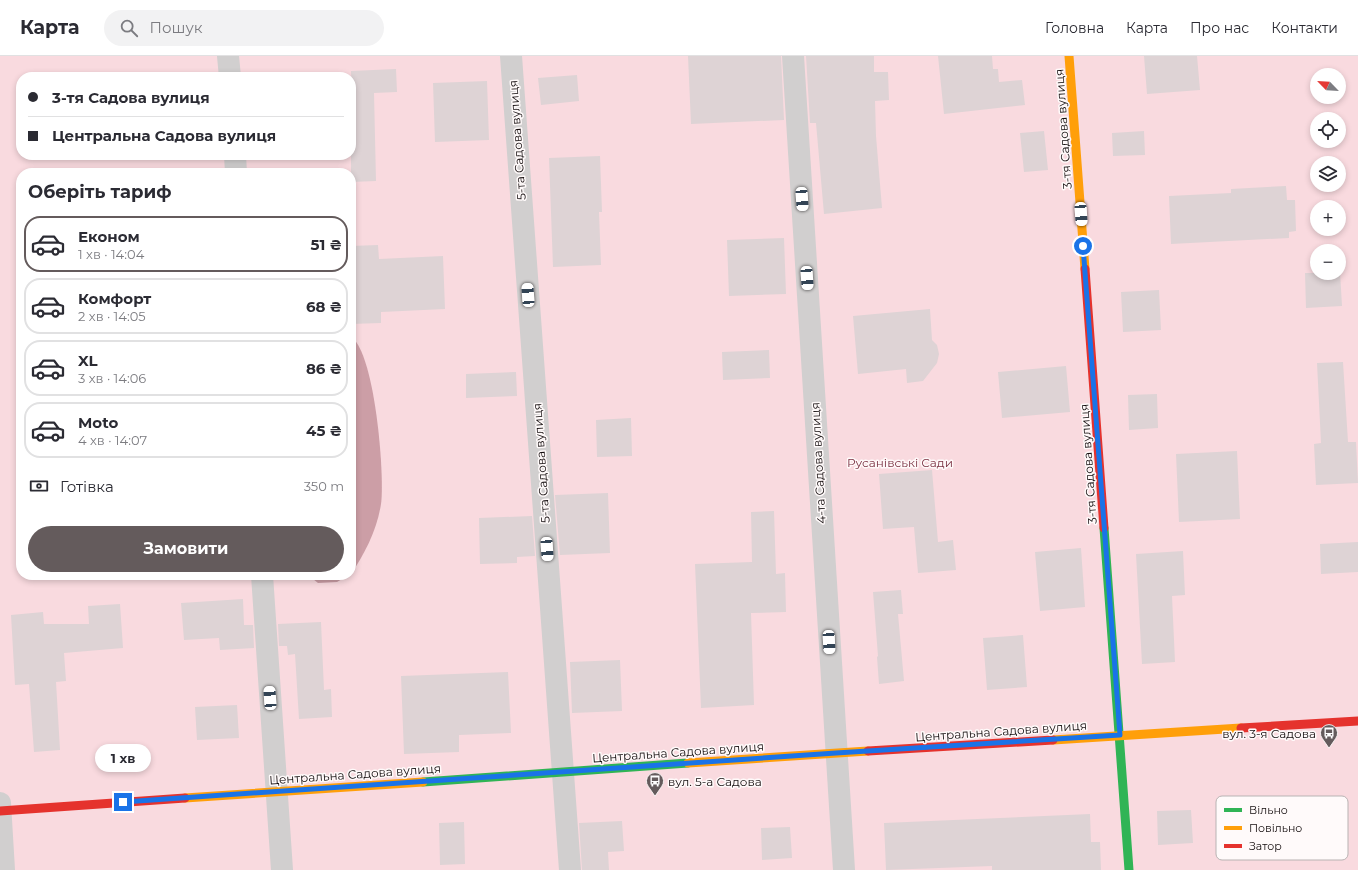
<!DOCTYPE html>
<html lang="uk">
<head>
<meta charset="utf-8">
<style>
	:root { --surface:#fff; --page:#f2f2f3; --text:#2b2b33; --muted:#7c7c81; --line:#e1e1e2; --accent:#645b5c }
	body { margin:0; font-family:Montserrat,sans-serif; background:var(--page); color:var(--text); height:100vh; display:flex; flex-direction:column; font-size:15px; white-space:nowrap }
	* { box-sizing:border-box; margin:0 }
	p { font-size:13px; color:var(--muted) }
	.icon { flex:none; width:22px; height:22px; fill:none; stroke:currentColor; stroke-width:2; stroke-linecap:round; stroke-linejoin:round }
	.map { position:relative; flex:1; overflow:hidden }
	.drawer { position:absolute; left:16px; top:112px; width:340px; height:412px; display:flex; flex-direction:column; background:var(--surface); border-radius:16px; box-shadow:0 2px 6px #0003 }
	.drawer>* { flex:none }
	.guide { position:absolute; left:16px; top:16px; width:340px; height:88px; border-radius:16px; box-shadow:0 2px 6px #0003; display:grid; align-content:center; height:88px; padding:0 12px; background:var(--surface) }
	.needle { width:26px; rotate:295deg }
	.controls { position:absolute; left:1310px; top:12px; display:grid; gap:8px }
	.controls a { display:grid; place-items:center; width:36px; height:36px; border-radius:50%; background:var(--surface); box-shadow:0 2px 6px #0003; font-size:20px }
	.end { position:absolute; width:18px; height:18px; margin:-9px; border:5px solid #1a73e8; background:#fff; box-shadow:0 0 0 2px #fff }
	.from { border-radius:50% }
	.bubble { position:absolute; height:28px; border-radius:14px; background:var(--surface); box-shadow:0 2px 6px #0003; font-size:13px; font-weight:700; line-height:28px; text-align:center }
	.car { position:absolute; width:12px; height:24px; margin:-12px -6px; border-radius:5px; box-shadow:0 0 3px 1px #0007; background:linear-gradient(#fff 24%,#345 0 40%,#fff 0 76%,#345 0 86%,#fff 0) }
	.guide b { display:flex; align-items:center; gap:14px; height:38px; font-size:15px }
	.guide b+b { border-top:1px solid var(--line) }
	.guide i { width:10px; height:10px; background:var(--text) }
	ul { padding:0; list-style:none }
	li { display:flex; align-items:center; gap:12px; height:56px; margin:0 8px 6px; padding:0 4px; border:2px solid var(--line); border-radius:16px }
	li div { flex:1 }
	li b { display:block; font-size:15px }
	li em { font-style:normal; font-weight:700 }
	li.on { border-color:var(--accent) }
	li>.icon { width:36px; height:36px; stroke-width:1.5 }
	h2 { padding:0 12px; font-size:18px; line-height:48px }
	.pay { display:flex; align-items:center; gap:10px; height:44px; padding:0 12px; font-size:15px }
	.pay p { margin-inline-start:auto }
	.cta { display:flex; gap:8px; margin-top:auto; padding:8px 12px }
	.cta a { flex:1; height:46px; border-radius:24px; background:var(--accent); color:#fff; font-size:16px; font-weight:700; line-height:46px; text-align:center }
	header { display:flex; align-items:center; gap:24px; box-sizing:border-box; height:56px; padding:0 20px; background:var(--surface); border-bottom:1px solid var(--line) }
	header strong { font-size:19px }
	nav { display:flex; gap:22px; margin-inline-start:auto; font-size:14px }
	.search { width:280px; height:36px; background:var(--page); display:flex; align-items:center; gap:10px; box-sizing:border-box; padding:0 14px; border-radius:22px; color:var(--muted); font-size:15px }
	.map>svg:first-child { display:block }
	.green { fill:#f9dadf; fill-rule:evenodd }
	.water { fill:#cc9ea6 }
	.building { fill:#ded3d5 }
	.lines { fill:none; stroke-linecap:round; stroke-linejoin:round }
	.street { stroke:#d1cfcf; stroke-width:22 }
	.fast { stroke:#30b455; stroke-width:9 }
	.slow { stroke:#ff9f0a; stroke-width:9 }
	.jam { stroke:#e5322d; stroke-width:9 }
	.route { stroke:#1a73e8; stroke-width:5 }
	.labels { text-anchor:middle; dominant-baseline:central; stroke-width:3; stroke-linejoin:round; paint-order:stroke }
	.street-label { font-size:12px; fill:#140d0e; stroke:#fffafa }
	.park-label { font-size:12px; fill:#7a3041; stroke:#fffafa }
	.poi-label { font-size:12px; fill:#140d0e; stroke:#fffafa; text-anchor:end }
	.key { fill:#fffafa; stroke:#b8b3b3; stroke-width:1 }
	.key-label { font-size:11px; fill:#140d0e }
</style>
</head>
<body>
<header>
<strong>Карта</strong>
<div class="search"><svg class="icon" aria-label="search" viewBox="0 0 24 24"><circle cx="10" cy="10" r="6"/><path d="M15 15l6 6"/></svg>Пошук</div>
<nav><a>Головна</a><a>Карта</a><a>Про нас</a><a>Контакти</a></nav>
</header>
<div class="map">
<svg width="1358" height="814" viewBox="0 0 1358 814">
	<rect width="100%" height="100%" fill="#f9ecee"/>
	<!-- green -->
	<path class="green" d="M 0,0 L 1358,0 L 1358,814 L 0,814 ZM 1317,19 L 1339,19 L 1339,41 L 1317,41 ZM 21,21 L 351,21 L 351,99 L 21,99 ZM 1317,63 L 1339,63 L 1339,85 L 1317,85 ZM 1317,107 L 1339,107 L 1339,129 L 1317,129 ZM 21,117 L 351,117 L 351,519 L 21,519 ZM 1317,151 L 1339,151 L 1339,173 L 1317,173 ZM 1317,195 L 1339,195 L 1339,217 L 1317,217 Z"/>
	<!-- water -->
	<g class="water">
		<path d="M 351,281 C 375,296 385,420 381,448 C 377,474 365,497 351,518 Z"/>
		<path d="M 308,519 L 349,519 L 337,526 L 318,527 Z"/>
	</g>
	<!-- building -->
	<g class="building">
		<path d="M 688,0 L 781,0 L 784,64 L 691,68 Z"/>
		<path d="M 806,0 L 874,0 L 874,16 L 888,16 L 889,44 L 875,45 L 876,80 L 882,152 L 824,158 L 816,67 L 810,67 Z"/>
		<path d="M 938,0 L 992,0 L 993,13 L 998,13 L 999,26 L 1022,24 L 1025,49 L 944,58 Z"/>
		<path d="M 1144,0 L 1197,0 L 1200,34 L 1147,38 Z"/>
		<path d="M 396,13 L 397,36 L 374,37 L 376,125 L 351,126 L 351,80 L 354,80 L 351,15 Z"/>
		<path d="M 577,19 L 579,45 L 541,49 L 538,22 Z"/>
		<path d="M 487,25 L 489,84 L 435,86 L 433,27 Z"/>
		<path d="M 1044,75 L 1048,114 L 1024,116 L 1020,77 Z"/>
		<path d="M 1144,75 L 1145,99 L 1113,100 L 1112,77 Z"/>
		<path d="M 600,100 L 602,156 L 599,156 L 601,209 L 553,211 L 549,102 Z"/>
		<path d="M 1286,130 L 1287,144 L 1295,144 L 1296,175 L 1289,176 L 1289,182 L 1171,188 L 1169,140 L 1231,137 L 1231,133 Z"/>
		<path d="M 784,182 L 786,238 L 729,240 L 727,184 Z"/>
		<path d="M 378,189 L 379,203 L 443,200 L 445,253 L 381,256 L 381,267 L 351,268 L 351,190 Z"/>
		<path d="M 1339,216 L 1340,216 L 1342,250 L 1306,252 L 1305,217 L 1339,217 Z"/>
		<path d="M 1159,234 L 1161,274 L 1123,276 L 1121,236 Z"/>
		<path d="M 930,253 L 932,284 L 937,289 L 939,298 L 937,307 L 923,325 L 907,327 L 906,313 L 858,318 L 853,260 Z"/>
		<path d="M 769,294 L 770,322 L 723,324 L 722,296 Z"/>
		<path d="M 1343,306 L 1348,386 L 1356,386 L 1358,427 L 1316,429 L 1314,388 L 1321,387 L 1317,307 Z"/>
		<path d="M 1066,310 L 1070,356 L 1002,362 L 998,316 Z"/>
		<path d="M 516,316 L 517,340 L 466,342 L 466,318 Z"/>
		<path d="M 1157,338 L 1158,372 L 1129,374 L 1128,339 Z"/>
		<path d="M 631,362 L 632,400 L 597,401 L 596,364 Z"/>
		<path d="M 1237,395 L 1240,463 L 1179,466 L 1176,398 Z"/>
		<path d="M 932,414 L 938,486 L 953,484 L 956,514 L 918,517 L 914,471 L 883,473 L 879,418 Z"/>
		<path d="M 608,437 L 610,497 L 560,499 L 555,439 Z"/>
		<path d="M 774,455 L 776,518 L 785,517 L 786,556 L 751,557 L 754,649 L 701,652 L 695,508 L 752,506 L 751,456 Z"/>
		<path d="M 532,460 L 535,500 L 517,501 L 517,507 L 480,508 L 479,462 Z"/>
		<path d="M 1358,486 L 1358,516 L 1321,518 L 1320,488 Z"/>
		<path d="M 1081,492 L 1085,551 L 1040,555 L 1035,496 Z"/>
		<path d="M 1183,495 L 1185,539 L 1172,540 L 1175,606 L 1142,608 L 1136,498 Z"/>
		<path d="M 901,534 L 903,558 L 898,558 L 904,625 L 879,628 L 877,601 L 878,600 L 873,536 Z"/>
		<path d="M 243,543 L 244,569 L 253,569 L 254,592 L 220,594 L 219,582 L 184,584 L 181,547 Z"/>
		<path d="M 120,548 L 123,592 L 64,597 L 66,625 L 56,626 L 60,694 L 34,696 L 29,628 L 15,629 L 11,559 L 43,556 L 44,568 L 89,568 L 88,550 Z"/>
		<path d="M 321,566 L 324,634 L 331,633 L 332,661 L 299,663 L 295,598 L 288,599 L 287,590 L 279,590 L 278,568 Z"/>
		<path d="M 1023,579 L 1027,631 L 987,634 L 983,582 Z"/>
		<path d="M 620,604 L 622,655 L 572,657 L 570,606 Z"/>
		<path d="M 508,616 L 511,677 L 459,679 L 459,696 L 404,698 L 401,620 Z"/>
		<path d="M 237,649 L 239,682 L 197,684 L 195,651 Z"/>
		<path d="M 1191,754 L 1193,787 L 1158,789 L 1157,755 Z"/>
		<path d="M 1090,758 L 1091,786 L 1100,786 L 1101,814 L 992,814 L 992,810 L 886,814 L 884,767 Z"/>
		<path d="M 622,765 L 624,795 L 608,796 L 609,814 L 582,814 L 579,767 Z"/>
		<path d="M 464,766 L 465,808 L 440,809 L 439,767 Z"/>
		<path d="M 790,771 L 792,802 L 762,804 L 761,772 Z"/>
	</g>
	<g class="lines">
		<!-- street -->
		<g class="street">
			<path d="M 228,0 L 230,21"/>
			<path d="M 511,0 L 570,814"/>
			<path d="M 793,0 L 844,814"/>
			<path d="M 235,99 L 236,117"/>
			<path d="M 262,519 L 282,814"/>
			<path d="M 0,747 L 4,814"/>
		</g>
		<!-- fast -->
		<g class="fast">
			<path d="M 1104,472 L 1129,814"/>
			<path d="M 423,726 L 688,707"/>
		</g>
		<!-- slow -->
		<g class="slow">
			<path d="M 1069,0 L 1085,213"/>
			<path d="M 1053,684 L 1241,672"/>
			<path d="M 688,707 L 868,695"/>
			<path d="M 185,742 L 423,726"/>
		</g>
		<!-- jam -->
		<g class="jam">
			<path d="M 1085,213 L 1104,472"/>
			<path d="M 1241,672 L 1358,665"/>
			<path d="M 868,695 L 1053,684"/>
			<path d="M 0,755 L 185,742"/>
		</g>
	</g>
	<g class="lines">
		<!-- route -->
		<path class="route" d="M 123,746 L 836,697 L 1120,679 L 1083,190"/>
	</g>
	<!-- icons -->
	<defs>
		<g id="bus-pin" transform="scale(0.9)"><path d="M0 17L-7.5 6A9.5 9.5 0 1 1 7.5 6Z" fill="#645b5c" stroke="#fffafa"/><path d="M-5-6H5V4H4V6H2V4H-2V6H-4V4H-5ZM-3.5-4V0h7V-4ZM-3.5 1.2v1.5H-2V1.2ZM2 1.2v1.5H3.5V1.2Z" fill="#fff"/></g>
	</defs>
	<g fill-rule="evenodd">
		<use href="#bus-pin" x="1329" y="677"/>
		<use href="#bus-pin" x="655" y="725"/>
	</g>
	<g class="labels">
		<!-- street labels -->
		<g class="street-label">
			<text transform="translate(1063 73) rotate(-94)">3-тя Садова вулиця</text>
			<text transform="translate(517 84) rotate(-94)">5-та Садова вулиця</text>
			<text transform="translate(541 407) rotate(-94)">5-та Садова вулиця</text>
			<text transform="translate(818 407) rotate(-93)">4-та Садова вулиця</text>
			<text transform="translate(1088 408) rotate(-94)">3-тя Садова вулиця</text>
			<text transform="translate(1001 675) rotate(-4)">Центральна Садова вулиця</text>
			<text transform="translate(678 696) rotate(-4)">Центральна Садова вулиця</text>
			<text transform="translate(355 718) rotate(-4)">Центральна Садова вулиця</text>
		</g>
		<!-- park labels -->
		<g class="park-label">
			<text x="900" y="406">Русанівські Сади</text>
		</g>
		<!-- poi labels -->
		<g class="poi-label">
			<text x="1316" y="677">вул. 3-я Садова</text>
			<text x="668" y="725" text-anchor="start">вул. 5-а Садова</text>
		</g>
	</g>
	<!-- legend -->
	<rect x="1216" y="740" width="132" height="64" rx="6" class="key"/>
	<rect x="1224" y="752" width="18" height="4" fill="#30b455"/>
	<rect x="1224" y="770" width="18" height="4" fill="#ff9f0a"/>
	<rect x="1224" y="788" width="18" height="4" fill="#e5322d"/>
	<g class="key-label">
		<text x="1249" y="758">Вільно</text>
		<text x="1249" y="776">Повільно</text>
		<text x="1249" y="794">Затор</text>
	</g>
</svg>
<div class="controls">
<a><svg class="needle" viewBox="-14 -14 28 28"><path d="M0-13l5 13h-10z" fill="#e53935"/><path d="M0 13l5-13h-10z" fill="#7c7c81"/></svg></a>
<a><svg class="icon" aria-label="locate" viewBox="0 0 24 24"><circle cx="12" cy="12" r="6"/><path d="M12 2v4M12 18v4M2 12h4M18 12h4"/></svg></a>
<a><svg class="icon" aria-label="layers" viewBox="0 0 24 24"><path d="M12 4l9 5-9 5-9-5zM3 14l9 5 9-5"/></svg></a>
<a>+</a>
<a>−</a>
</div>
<i class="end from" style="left:1083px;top:190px"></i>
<i class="end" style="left:123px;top:746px"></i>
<div class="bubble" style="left:95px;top:688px;width:56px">1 хв</div>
<i class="car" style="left:802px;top:143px;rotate:176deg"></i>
<i class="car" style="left:1081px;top:158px;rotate:176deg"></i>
<i class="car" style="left:807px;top:222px;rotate:176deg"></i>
<i class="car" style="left:528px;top:239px;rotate:356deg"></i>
<i class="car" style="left:547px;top:493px;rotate:176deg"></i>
<i class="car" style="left:829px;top:586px;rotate:177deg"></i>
<i class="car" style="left:270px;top:642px;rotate:356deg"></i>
<div class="guide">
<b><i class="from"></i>3-тя Садова вулиця</b>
<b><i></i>Центральна Садова вулиця</b>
</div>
<section class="drawer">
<h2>Оберіть тариф</h2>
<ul>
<li class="on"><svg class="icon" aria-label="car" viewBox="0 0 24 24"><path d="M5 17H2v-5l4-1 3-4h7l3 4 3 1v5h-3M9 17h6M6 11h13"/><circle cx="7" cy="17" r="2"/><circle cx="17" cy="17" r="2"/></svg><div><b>Економ</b><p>1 хв · 14:04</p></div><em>51 ₴</em></li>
<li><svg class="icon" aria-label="car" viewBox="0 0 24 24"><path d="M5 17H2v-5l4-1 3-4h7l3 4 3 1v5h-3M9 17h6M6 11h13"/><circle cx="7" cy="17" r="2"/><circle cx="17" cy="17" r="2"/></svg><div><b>Комфорт</b><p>2 хв · 14:05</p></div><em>68 ₴</em></li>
<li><svg class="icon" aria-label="car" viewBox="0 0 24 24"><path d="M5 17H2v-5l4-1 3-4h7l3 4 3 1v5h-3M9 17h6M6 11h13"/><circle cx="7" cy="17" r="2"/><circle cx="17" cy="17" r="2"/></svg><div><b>XL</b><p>3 хв · 14:06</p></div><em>86 ₴</em></li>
<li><svg class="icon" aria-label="car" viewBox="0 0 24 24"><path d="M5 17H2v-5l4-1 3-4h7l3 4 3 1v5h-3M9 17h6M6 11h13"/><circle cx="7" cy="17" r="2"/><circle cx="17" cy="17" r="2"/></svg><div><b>Moto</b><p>4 хв · 14:07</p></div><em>45 ₴</em></li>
</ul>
<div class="pay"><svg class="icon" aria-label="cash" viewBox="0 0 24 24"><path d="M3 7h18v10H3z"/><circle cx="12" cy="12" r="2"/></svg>Готівка<p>350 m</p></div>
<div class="cta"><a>Замовити</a></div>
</section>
</div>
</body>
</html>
